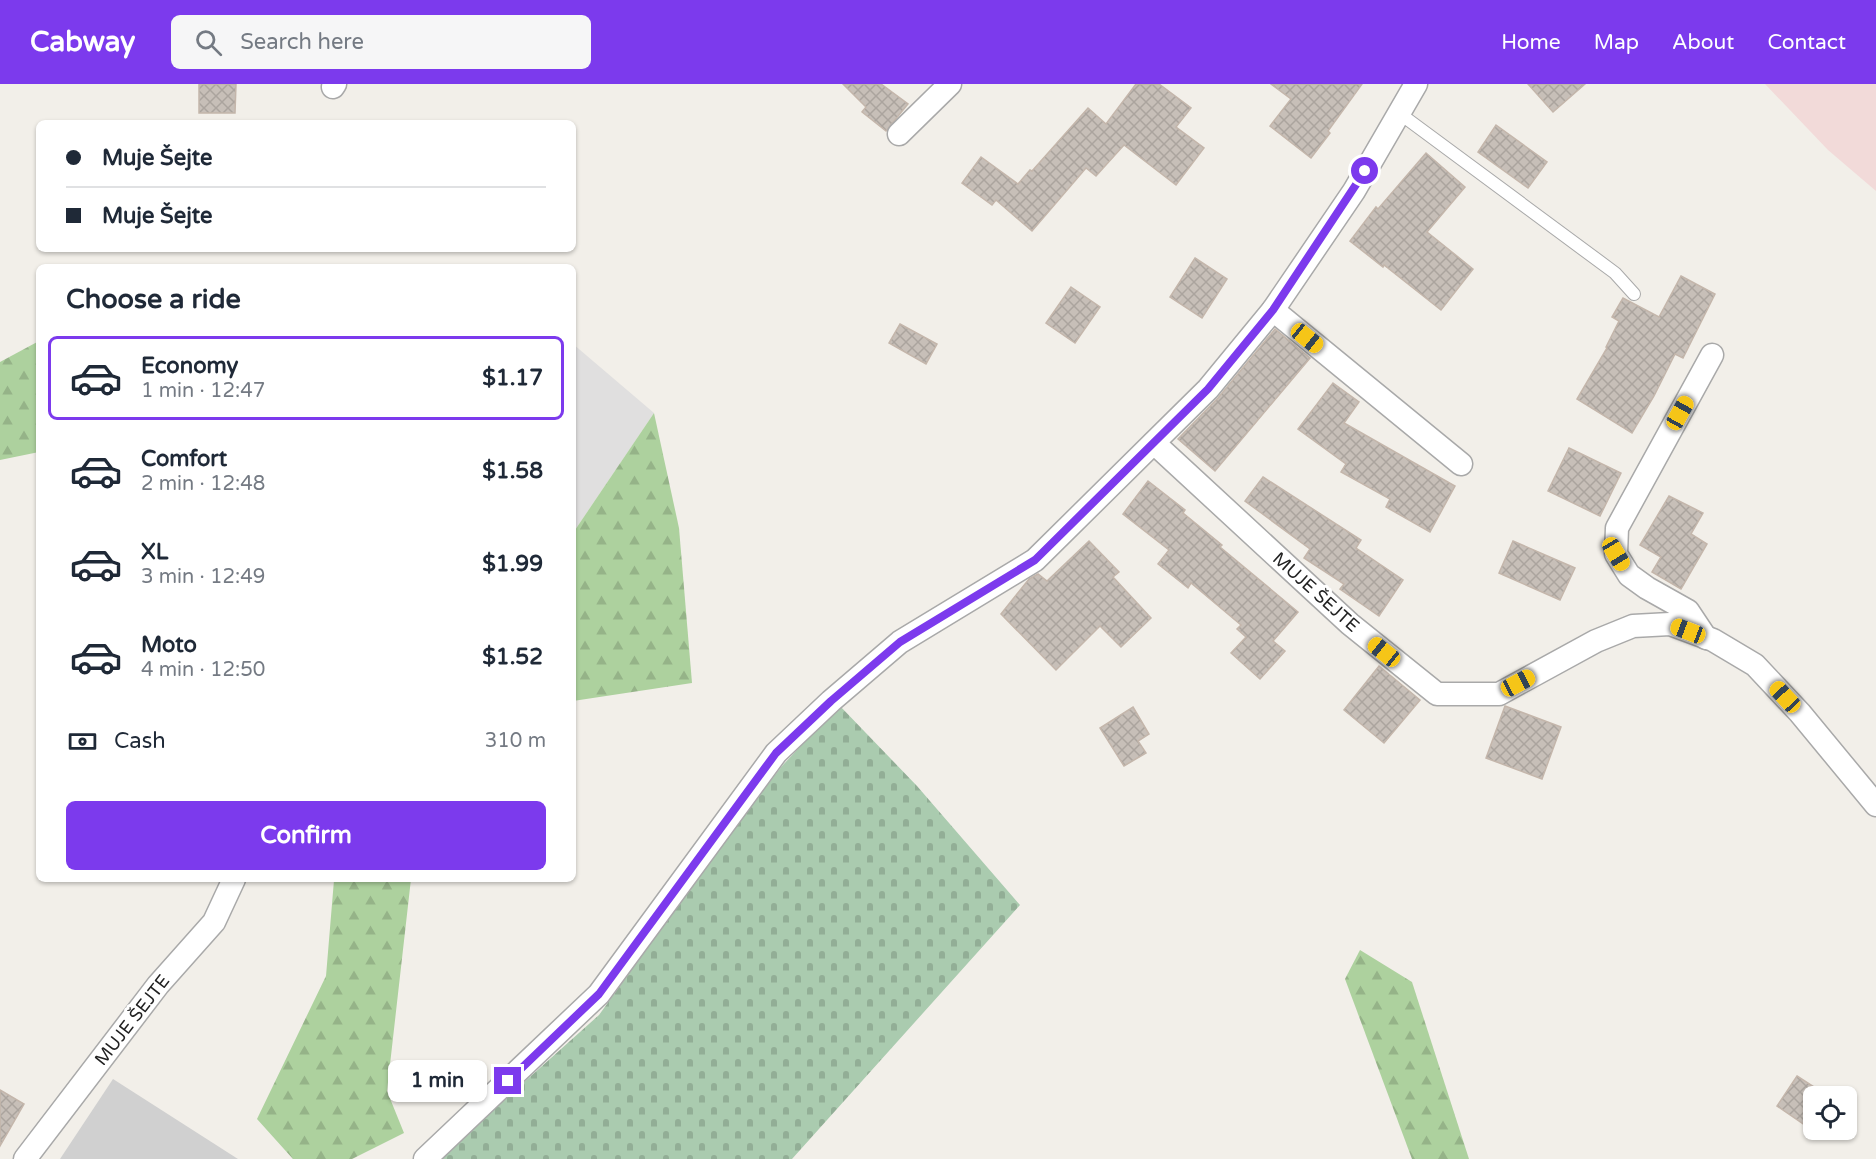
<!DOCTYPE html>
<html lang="en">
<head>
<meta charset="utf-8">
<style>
	:root { --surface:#fff; --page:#f6f6f7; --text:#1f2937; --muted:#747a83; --line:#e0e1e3; --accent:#7c3aed }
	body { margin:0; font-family:"Varela Round",sans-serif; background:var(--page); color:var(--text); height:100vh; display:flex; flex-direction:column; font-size:22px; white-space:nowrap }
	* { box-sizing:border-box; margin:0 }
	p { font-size:20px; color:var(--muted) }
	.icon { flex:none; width:33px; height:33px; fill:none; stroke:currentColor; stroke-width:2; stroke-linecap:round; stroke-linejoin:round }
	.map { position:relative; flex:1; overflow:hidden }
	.drawer { position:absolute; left:36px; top:180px; width:540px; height:618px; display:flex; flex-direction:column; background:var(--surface); border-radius:9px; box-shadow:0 2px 4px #0004 }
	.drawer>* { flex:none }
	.hud { position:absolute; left:36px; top:36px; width:540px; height:132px; border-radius:9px; box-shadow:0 2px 4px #0004; display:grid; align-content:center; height:132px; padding:0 30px; background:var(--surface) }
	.controls { position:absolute; left:1803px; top:1002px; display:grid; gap:12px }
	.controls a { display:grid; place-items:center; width:54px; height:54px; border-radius:9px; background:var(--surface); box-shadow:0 2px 4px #0004; font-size:30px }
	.end { position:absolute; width:27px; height:27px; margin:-14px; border:8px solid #7c3aed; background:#fff; box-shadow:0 0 0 3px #fff }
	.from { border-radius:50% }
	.bubble { position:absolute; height:42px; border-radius:9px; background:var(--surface); box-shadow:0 2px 4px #0004; font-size:20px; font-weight:700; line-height:42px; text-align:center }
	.car { position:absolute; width:18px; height:36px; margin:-18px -9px; border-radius:8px; box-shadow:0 0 4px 2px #0007; background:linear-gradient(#f5c518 24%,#345 0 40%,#f5c518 0 76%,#345 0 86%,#f5c518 0) }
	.hud b { display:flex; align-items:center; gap:21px; height:57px; font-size:22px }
	.hud b+b { border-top:2px solid var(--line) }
	.hud i { width:15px; height:15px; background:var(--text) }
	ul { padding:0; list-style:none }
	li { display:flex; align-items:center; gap:18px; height:84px; margin:0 12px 9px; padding:0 18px; border:3px solid transparent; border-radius:9px }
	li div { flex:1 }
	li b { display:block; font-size:22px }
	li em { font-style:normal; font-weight:700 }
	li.active { border-color:var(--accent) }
	li>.icon { width:54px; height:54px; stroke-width:1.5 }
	h2 { padding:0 30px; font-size:27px; line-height:72px }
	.pay { display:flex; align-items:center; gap:15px; height:66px; padding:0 30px; font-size:22px }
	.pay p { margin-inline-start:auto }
	.action { display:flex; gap:12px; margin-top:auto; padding:12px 30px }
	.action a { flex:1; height:69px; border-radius:9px; background:var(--accent); color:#fff; font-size:24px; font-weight:700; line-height:69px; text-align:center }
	header { display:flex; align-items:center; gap:36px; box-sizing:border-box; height:84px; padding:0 30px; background:var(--accent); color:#fff }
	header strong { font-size:28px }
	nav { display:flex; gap:33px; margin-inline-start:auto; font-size:21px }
	.search { width:420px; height:54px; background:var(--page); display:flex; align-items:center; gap:15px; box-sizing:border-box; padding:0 21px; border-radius:9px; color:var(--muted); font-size:22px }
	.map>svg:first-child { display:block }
	.residential { fill:#e0dfdf }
	.commercial { fill:#f2dad9 }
	.religious { fill:#d0d0d0 }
	.forest { fill:url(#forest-firs) }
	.cemetery { fill:url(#cemetery-stones) }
	.building { fill:url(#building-cross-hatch); stroke:#c4b6ab; stroke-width:1.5 }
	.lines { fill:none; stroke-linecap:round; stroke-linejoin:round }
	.lane-casing { stroke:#a9a9a9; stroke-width:14 }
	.street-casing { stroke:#a9a9a9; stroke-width:25 }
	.lane { stroke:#fff; stroke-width:12 }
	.street { stroke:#fff; stroke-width:22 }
	.route { stroke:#7c3aed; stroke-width:8 }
	.labels { text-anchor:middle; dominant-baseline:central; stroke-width:6; stroke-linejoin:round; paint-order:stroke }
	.street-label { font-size:18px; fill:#222; stroke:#fff }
</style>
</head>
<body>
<header>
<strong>Cabway</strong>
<div class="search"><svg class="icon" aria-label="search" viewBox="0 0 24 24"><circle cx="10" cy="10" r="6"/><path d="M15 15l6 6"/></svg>Search here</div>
<nav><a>Home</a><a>Map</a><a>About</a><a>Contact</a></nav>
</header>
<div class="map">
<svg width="1876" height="1075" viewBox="0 0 1876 1075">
	<defs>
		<pattern id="forest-firs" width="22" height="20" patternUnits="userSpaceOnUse" patternTransform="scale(1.5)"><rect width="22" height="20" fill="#add19e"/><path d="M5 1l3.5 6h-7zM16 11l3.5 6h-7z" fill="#95b388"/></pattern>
		<pattern id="cemetery-stones" width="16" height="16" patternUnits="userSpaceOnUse" patternTransform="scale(1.5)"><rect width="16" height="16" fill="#aacbaf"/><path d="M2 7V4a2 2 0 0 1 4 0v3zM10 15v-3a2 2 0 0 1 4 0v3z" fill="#92ae96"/></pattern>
		<pattern id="building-cross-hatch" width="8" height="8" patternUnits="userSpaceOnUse" patternTransform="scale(1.5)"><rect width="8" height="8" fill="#c7bfb8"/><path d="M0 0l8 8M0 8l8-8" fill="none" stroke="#aba49e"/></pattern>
	</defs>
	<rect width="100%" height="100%" fill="#f2efe9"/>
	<!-- residential -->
	<path class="residential" d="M 573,260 L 654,329 L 573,449 Z"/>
	<!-- commercial -->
	<path class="commercial" d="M 1765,0 L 1876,0 L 1876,107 L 1828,66 Z"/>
	<!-- religious -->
	<path class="religious" d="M 113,995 L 238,1075 L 60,1075 Z"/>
	<!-- forest -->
	<g class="forest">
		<path d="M 39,257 L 39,368 L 0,376 L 0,278 Z"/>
		<path d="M 654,329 L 679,444 L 692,599 L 573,617 L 573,449 Z"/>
		<path d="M 411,795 L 387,1007 L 404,1049 L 352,1075 L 293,1075 L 257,1035 L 326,892 L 334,796 Z"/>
		<path d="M 1360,866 L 1412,898 L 1469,1075 L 1412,1075 L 1345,895 Z"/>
	</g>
	<!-- cemetery -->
	<path class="cemetery" d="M 839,621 L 917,702 L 1020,821 L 792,1075 L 438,1075 L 599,931 L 730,749 L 782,682 Z"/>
	<!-- building -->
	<g class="building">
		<path d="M 199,0 L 236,0 L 235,29 L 199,29 Z"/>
		<path d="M 843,0 L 881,0 L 908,20 L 886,47 L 862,28 L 866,23 Z"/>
		<path d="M 1136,0 L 1159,0 L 1191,24 L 1176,43 L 1204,64 L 1176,101 L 1124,61 L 1096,92 L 1086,84 L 1032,147 L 996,116 L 992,121 L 962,99 L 981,73 L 1018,100 L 1030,86 L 1032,87 L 1088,24 L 1106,40 Z"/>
		<path d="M 1271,0 L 1362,0 L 1328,47 L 1330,49 L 1311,74 L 1270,42 L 1291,15 Z"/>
		<path d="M 1528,0 L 1585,0 L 1553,28 Z"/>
		<path d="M 1496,41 L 1547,78 L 1528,104 L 1478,68 Z"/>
		<path d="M 1426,69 L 1465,103 L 1427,148 L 1473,185 L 1441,226 L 1384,181 L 1383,183 L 1350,157 L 1376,123 L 1378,125 Z"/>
		<path d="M 1195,174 L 1227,195 L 1202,234 L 1170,213 Z"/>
		<path d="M 1681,192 L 1715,210 L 1683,274 L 1675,270 L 1654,312 L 1632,349 L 1577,315 L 1607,264 L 1606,263 L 1619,237 L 1612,233 L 1623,214 L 1659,233 Z"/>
		<path d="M 1071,203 L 1100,223 L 1075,259 L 1046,239 Z"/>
		<path d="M 900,240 L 937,260 L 926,280 L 889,259 Z"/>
		<path d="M 1275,245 L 1310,274 L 1215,387 L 1178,355 L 1218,314 Z"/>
		<path d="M 1333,299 L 1359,318 L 1344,339 L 1455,402 L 1430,448 L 1386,423 L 1390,415 L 1341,388 L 1346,380 L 1298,345 Z"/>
		<path d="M 1569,364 L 1621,389 L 1600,432 L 1548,407 Z"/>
		<path d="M 1263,393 L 1361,456 L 1356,464 L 1403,496 L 1379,532 L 1340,505 L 1344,500 L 1304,474 L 1310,465 L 1245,417 Z"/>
		<path d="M 1148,397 L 1185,426 L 1183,429 L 1222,461 L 1220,463 L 1298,528 L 1273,557 L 1285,567 L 1260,595 L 1231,569 L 1246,553 L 1237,545 L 1241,541 L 1191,499 L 1188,504 L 1158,480 L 1169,466 L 1123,430 Z"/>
		<path d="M 1669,412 L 1703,429 L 1691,450 L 1707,460 L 1681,505 L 1652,488 L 1661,473 L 1640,461 Z"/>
		<path d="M 1089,457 L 1119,488 L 1113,493 L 1151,534 L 1121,563 L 1100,542 L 1056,586 L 1001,530 L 1029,495 L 1038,490 L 1047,497 Z"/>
		<path d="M 1513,457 L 1575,484 L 1560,516 L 1499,489 Z"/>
		<path d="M 1379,582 L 1420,616 L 1384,659 L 1344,626 Z"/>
		<path d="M 1505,622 L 1561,643 L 1542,695 L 1486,674 Z"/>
		<path d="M 1133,623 L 1149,650 L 1138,657 L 1146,669 L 1124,682 L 1100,644 Z"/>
		<path d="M 1797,992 L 1828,1012 L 1814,1012 L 1814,1046 L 1817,1046 L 1815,1048 L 1777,1022 Z"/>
		<path d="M 0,1006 L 24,1020 L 0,1062 Z"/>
	</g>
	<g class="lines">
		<!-- lane casing -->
		<g class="lane-casing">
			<path id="lane" d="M 1399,29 L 1615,189 L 1634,210"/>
		</g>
		<!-- street casing -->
		<g class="street-casing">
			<g id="street">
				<path d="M 333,3 L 335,0"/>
				<path d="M 899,50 L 950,0"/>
				<path d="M 1273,226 L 1461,380"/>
				<path d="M 1154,359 L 1350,540 L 1437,610 L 1499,610 L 1596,557 L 1633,542 L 1670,540 L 1713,556 L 1755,581 L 1800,629 L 1876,721"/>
				<path d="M 1706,554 L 1688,527 L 1647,504 L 1629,491 L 1616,470 L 1617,444 L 1712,271"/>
				<path d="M 25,1075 L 158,901 L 214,838 L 234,795"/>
				<path d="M 425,1075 L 599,910 L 776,669 L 831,617 L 900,558 L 1035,476 L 1208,305 L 1273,226 L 1354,107 L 1416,0"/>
			</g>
		</g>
		<!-- lane -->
		<use href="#lane" class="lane"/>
		<!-- street -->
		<use href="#street" class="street"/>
	</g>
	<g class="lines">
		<!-- route -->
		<path class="route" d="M 508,997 L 599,910 L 776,669 L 831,617 L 900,558 L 1035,476 L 1208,305 L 1273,226 L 1365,87"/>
	</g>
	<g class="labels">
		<!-- street labels -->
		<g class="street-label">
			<text transform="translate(1316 508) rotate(42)">MUJE ŠEJTE</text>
			<text transform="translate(132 936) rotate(-52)">MUJE ŠEJTE</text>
		</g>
	</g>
</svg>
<div class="controls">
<a><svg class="icon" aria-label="locate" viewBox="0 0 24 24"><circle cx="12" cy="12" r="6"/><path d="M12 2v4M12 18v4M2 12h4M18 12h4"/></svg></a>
</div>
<i class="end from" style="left:1365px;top:87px"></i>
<i class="end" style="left:508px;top:997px"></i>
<div class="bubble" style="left:388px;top:976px;width:99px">1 min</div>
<i class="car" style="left:1307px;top:254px;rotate:129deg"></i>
<i class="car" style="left:1680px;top:329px;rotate:29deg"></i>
<i class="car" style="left:1616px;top:470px;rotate:149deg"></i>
<i class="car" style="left:1688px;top:547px;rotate:291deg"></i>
<i class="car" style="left:1384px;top:568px;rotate:309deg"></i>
<i class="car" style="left:1518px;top:599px;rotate:62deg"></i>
<i class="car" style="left:1785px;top:613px;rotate:317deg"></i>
<div class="hud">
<b><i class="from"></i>Muje Šejte</b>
<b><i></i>Muje Šejte</b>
</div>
<section class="drawer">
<h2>Choose a ride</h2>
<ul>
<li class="active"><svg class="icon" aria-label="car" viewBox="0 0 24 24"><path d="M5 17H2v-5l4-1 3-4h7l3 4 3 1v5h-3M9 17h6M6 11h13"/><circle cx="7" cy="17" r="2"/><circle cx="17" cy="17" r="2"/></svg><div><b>Economy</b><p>1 min · 12:47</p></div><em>$1.17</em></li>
<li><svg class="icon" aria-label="car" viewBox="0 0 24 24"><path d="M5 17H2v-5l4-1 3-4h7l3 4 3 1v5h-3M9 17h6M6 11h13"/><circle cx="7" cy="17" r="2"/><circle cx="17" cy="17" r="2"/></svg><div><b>Comfort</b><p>2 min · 12:48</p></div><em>$1.58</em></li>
<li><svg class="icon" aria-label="car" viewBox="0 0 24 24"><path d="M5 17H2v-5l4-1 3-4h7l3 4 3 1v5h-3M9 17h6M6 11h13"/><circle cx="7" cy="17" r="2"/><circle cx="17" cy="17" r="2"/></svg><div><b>XL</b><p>3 min · 12:49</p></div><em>$1.99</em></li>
<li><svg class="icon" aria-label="car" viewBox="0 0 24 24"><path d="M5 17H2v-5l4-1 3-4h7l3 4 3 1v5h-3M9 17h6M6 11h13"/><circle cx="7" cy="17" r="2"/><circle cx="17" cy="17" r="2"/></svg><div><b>Moto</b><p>4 min · 12:50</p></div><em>$1.52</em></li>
</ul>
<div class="pay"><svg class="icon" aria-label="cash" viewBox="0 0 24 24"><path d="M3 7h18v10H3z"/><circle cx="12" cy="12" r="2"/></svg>Cash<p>310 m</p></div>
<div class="action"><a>Confirm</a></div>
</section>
</div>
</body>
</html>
